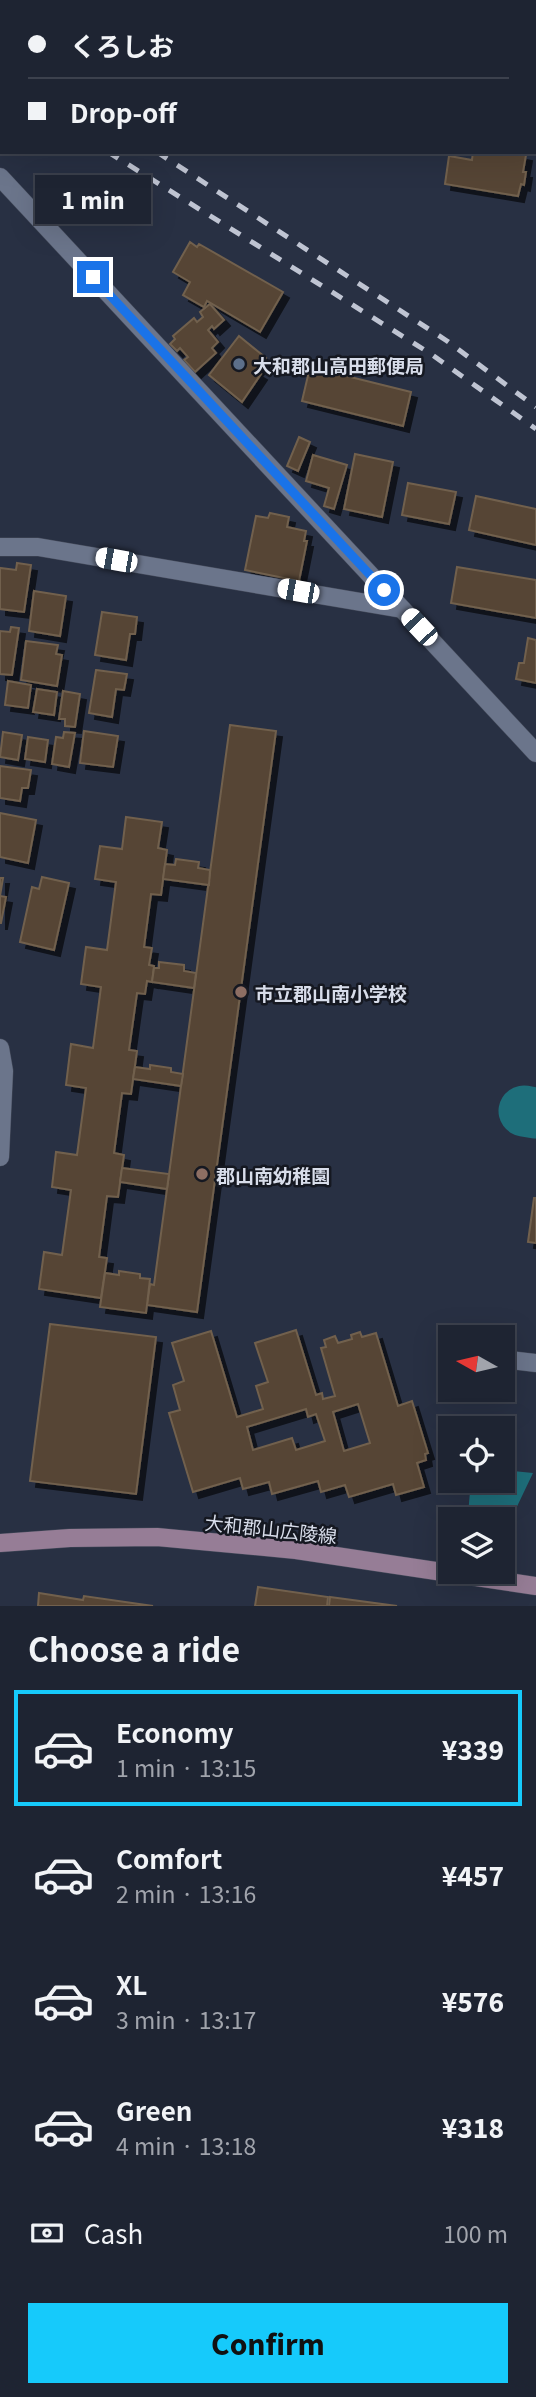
<!DOCTYPE html>
<html lang="en">
<head>
<meta charset="utf-8">
<style>
	:root { --surface:#1e2432; --page:#2b303e; --text:#f1f3f6; --muted:#a1a4ac; --line:#3c414d; --accent:#16cafb }
	body { margin:0; font-family:Georgia,"Noto Sans JP",serif; background:var(--page); color:var(--text); height:100vh; display:flex; flex-direction:column; font-size:26px; white-space:nowrap }
	* { box-sizing:border-box; margin:0 }
	p { font-size:23px; color:var(--muted) }
	.icon { flex:none; width:38px; height:38px; fill:none; stroke:currentColor; stroke-width:2; stroke-linecap:round; stroke-linejoin:round }
	.map { position:relative; height:1606px; overflow:hidden }
	.details { display:flex; flex-direction:column; background:var(--surface); flex:1 }
	.details>* { flex:none }
	.guide { position:absolute; left:0px; top:0px; width:537px; height:154px; box-shadow:0 7px 28px #0002,0 0 0 2px var(--line); display:grid; align-content:center; height:154px; padding:0 28px; background:var(--surface) }
	.needle { width:46px; rotate:278deg }
	.tools { position:absolute; left:438px; top:1325px; display:grid; gap:14px }
	.tools a { display:grid; place-items:center; width:77px; height:77px; border-radius:0px; background:var(--surface); box-shadow:0 7px 28px #0002,0 0 0 2px var(--line); font-size:35px }
	.end { position:absolute; width:32px; height:32px; margin:-16px; border:9px solid #1a73e8; background:#fff; box-shadow:0 0 0 4px #fff }
	.from { border-radius:50% }
	.bubble { position:absolute; height:49px; border-radius:0px; background:var(--surface); box-shadow:0 7px 28px #0002,0 0 0 2px var(--line); font-size:23px; font-weight:800; line-height:49px; text-align:center }
	.car { position:absolute; width:21px; height:42px; margin:-21px -10px; border-radius:9px; box-shadow:0 0 5px 2px #0007; background:linear-gradient(#fff 24%,#345 0 40%,#fff 0 76%,#345 0 86%,#fff 0) }
	.guide b { display:flex; align-items:center; gap:24px; height:66px; font-size:26px }
	.guide b+b { border-top:2px solid var(--line) }
	.guide i { width:18px; height:18px; background:var(--text) }
	ul { padding:0; list-style:none }
	li { display:flex; align-items:center; gap:21px; height:116px; margin:0 14px 10px; padding:0 14px; border:4px solid transparent; border-radius:0px }
	li div { flex:1 }
	li b { display:block; font-size:26px }
	li em { font-style:normal; font-weight:800 }
	li.active { border-color:var(--accent) }
	li>.icon { width:63px; height:63px; stroke-width:1.5 }
	h2 { padding:0 28px; font-size:32px; line-height:84px }
	.pay { display:flex; align-items:center; gap:18px; height:77px; padding:0 28px; font-size:26px }
	.pay p { margin-inline-start:auto }
	.button { display:flex; gap:14px; margin-top:auto; padding:14px 28px }
	.button a { flex:1; height:80px; border-radius:0px; background:var(--accent); color:#111; font-size:28px; font-weight:800; line-height:80px; text-align:center }
	.map>svg:first-child { display:block }
	.water { fill:#1e6e7a }
	.lines { fill:none; stroke-linecap:round; stroke-linejoin:round }
	.river { stroke:#1e6e7a; stroke-width:51 }
	.building { fill:#564534; stroke:#71604d; stroke-width:2; fill-rule:evenodd; filter:url(#shadow) }
	.street-casing { stroke:#454b5b; stroke-width:19 }
	.secondary-casing { stroke:#454b5b; stroke-width:19 }
	.street { stroke:#6b758b; stroke-width:18 }
	.secondary { stroke:#967d96; stroke-width:18 }
	.rail { stroke:#bfc4d2; stroke-width:5; stroke-dasharray:12 12; stroke-linecap:butt }
	.route { stroke:#1a73e8; stroke-width:9 }
	.service-dot { fill:#5c6f8a; stroke:#151821; stroke-width:2.5 }
	.education-dot { fill:#8d6e63; stroke:#151821; stroke-width:2.5 }
	.labels { text-anchor:middle; dominant-baseline:central; stroke-width:5; stroke-linejoin:round; paint-order:stroke }
	.poi-label { font-size:19px; font-weight:bold; fill:#d8ddea; stroke:#151821; text-anchor:start }
	.street-label { font-size:19px; fill:#d8ddea; stroke:#151821 }
</style>
</head>
<body>
<div class="map">
<svg width="536" height="1606" viewBox="0 0 536 1606">
	<defs>
		<filter id="shadow"><feDropShadow dx="6" dy="6" stdDeviation="0" flood-color="#0009"/></filter>
	</defs>
	<rect width="100%" height="100%" fill="#283043"/>
	<!-- water -->
	<path class="water" d="M 502,1470 L 533,1473 L 512,1517 L 468,1514 L 471,1481 L 502,1480 Z"/>
	<g class="lines">
		<!-- river -->
		<g class="river">
			<path d="M 0,3 L 2,4"/>
			<path d="M 524,1111 L 536,1113"/>
		</g>
	</g>
	<!-- building -->
	<g class="building">
		<path d="M 126,0 L 194,0 L 194,2 Z"/>
		<path d="M 339,0 L 395,0 L 339,2 Z"/>
		<path d="M 461,0 L 524,0 L 461,2 Z"/>
		<path d="M 473,152 L 510,152 L 526,155 L 523,172 L 526,172 L 524,185 L 521,184 L 518,196 L 445,184 L 449,156 L 472,160 Z"/>
		<path d="M 190,242 L 197,247 L 199,244 L 283,292 L 260,332 L 207,301 L 204,307 L 183,295 L 190,282 L 173,272 Z"/>
		<path d="M 210,304 L 224,320 L 214,329 L 212,326 L 208,330 L 218,342 L 212,348 L 216,353 L 195,372 L 184,360 L 188,357 L 180,348 L 177,351 L 170,344 L 175,339 L 173,336 L 194,318 L 197,322 L 203,317 L 200,312 Z"/>
		<path d="M 239,336 L 266,358 L 256,371 L 261,374 L 242,402 L 209,375 Z"/>
		<path d="M 310,367 L 411,392 L 403,426 L 302,401 Z"/>
		<path d="M 299,437 L 310,442 L 298,471 L 287,466 Z"/>
		<path d="M 355,454 L 393,462 L 382,517 L 344,509 Z"/>
		<path d="M 313,455 L 347,465 L 334,509 L 324,506 L 329,488 L 306,481 Z"/>
		<path d="M 408,483 L 456,492 L 449,524 L 402,515 Z"/>
		<path d="M 476,496 L 536,509 L 536,545 L 469,530 Z"/>
		<path d="M 270,513 L 289,517 L 287,527 L 306,531 L 304,541 L 307,541 L 299,581 L 245,570 L 256,516 L 268,518 Z"/>
		<path d="M 17,563 L 31,565 L 24,612 L 0,609 L 0,568 L 16,570 Z"/>
		<path d="M 457,567 L 536,580 L 536,618 L 451,603 Z"/>
		<path d="M 34,591 L 66,596 L 60,636 L 29,631 Z"/>
		<path d="M 102,612 L 137,617 L 135,634 L 130,634 L 126,660 L 95,655 Z"/>
		<path d="M 11,627 L 19,628 L 12,675 L 0,674 L 0,631 L 10,632 Z"/>
		<path d="M 528,638 L 536,640 L 536,683 L 516,679 L 519,663 L 524,663 Z"/>
		<path d="M 26,641 L 58,645 L 56,654 L 62,655 L 57,686 L 21,680 Z"/>
		<path d="M 96,670 L 127,674 L 124,690 L 116,689 L 112,717 L 89,713 Z"/>
		<path d="M 8,681 L 31,685 L 28,708 L 5,705 Z"/>
		<path d="M 37,689 L 57,692 L 54,715 L 33,712 Z"/>
		<path d="M 63,691 L 80,694 L 75,727 L 65,726 L 65,719 L 59,719 Z"/>
		<path d="M 230,725 L 276,731 L 197,1312 L 147,1305 L 150,1284 L 154,1285 Z"/>
		<path d="M 84,731 L 118,736 L 113,767 L 80,763 Z"/>
		<path d="M 3,732 L 22,735 L 18,760 L 0,757 Z"/>
		<path d="M 64,732 L 75,733 L 69,767 L 52,764 L 56,737 L 63,738 Z"/>
		<path d="M 28,737 L 48,740 L 45,762 L 25,759 Z"/>
		<path d="M 0,766 L 31,770 L 28,788 L 22,788 L 20,801 L 0,798 Z"/>
		<path d="M 0,813 L 36,820 L 28,863 L 0,857 Z"/>
		<path d="M 126,817 L 162,822 L 158,848 L 167,850 L 161,895 L 151,894 L 144,947 L 152,948 L 149,965 L 154,966 L 152,982 L 147,981 L 145,994 L 137,993 L 129,1050 L 137,1051 L 131,1094 L 122,1093 L 114,1153 L 124,1155 L 118,1197 L 107,1196 L 99,1257 L 107,1258 L 101,1298 L 39,1289 L 44,1252 L 62,1255 L 71,1190 L 52,1187 L 56,1152 L 77,1155 L 86,1088 L 66,1085 L 71,1044 L 93,1048 L 101,987 L 81,984 L 86,947 L 107,950 L 116,882 L 95,879 L 100,846 L 122,849 Z"/>
		<path d="M 176,859 L 199,862 L 198,868 L 210,870 L 209,885 L 163,879 L 165,864 L 175,865 Z"/>
		<path d="M 42,877 L 69,883 L 54,950 L 20,942 L 32,887 L 39,889 Z"/>
		<path d="M 0,878 L 3,878 L 0,896 L 6,897 L 1,923 L 0,923 Z"/>
		<path d="M 159,962 L 184,965 L 184,971 L 196,973 L 194,988 L 152,982 L 154,968 L 159,968 Z"/>
		<path d="M 150,1065 L 171,1068 L 171,1072 L 183,1074 L 181,1086 L 133,1079 L 135,1067 L 150,1069 Z"/>
		<path d="M 122,1168 L 169,1174 L 167,1189 L 120,1182 Z"/>
		<path d="M 534,1198 L 536,1198 L 536,1243 L 528,1242 Z"/>
		<path d="M 119,1271 L 140,1274 L 140,1278 L 150,1279 L 146,1313 L 100,1307 L 105,1273 L 119,1275 Z"/>
		<path d="M 50,1324 L 156,1337 L 136,1494 L 30,1481 Z"/>
		<path d="M 296,1330 L 316,1395 L 322,1393 L 323,1399 L 335,1396 L 321,1348 L 326,1347 L 324,1340 L 335,1336 L 338,1343 L 352,1339 L 351,1335 L 360,1332 L 362,1337 L 376,1333 L 398,1406 L 412,1401 L 428,1453 L 425,1454 L 426,1460 L 417,1463 L 424,1487 L 396,1495 L 393,1484 L 349,1497 L 345,1485 L 321,1492 L 318,1481 L 272,1494 L 269,1482 L 243,1489 L 240,1478 L 193,1492 L 169,1413 L 180,1410 L 173,1385 L 184,1381 L 172,1343 L 211,1331 L 237,1417 L 263,1409 L 256,1386 L 268,1382 L 255,1343 ZM 358,1404 L 370,1443 L 344,1451 L 333,1412 ZM 306,1409 L 308,1417 L 316,1414 L 325,1441 L 296,1450 L 292,1438 L 253,1450 L 247,1427 Z"/>
		<path d="M 258,1587 L 328,1597 L 327,1606 L 255,1606 Z"/>
		<path d="M 39,1593 L 83,1600 L 84,1596 L 153,1606 L 38,1606 Z"/>
		<path d="M 330,1597 L 397,1606 L 329,1606 Z"/>
	</g>
	<g class="lines">
		<!-- street casing -->
		<g class="street-casing">
			<g id="street">
				<path d="M 0,67 L 2,66"/>
				<path d="M 0,177 L 536,753"/>
				<path d="M 0,547 L 38,547 L 402,609"/>
				<path d="M 0,1048 L 4,1071 L 0,1157"/>
				<path d="M 502,1359 L 536,1363"/>
			</g>
		</g>
		<!-- secondary casing -->
		<g class="secondary-casing">
			<path id="secondary" d="M 0,1543 L 70,1538 L 157,1537 L 296,1550 L 536,1586"/>
		</g>
		<!-- street -->
		<use href="#street" class="street"/>
		<!-- secondary -->
		<use href="#secondary" class="secondary"/>
		<!-- rail -->
		<g class="rail">
			<path d="M 0,51 L 2,52"/>
			<path d="M 0,90 L 2,91"/>
			<path d="M 108,152 L 431,354 L 536,429"/>
			<path d="M 157,152 L 447,341 L 536,407"/>
		</g>
	</g>
	<g class="lines">
		<!-- route -->
		<path class="route" d="M 93,277 L 384,590"/>
	</g>
	<!-- markers -->
	<circle class="service-dot" cx="239" cy="364" r="7"/>
	<g class="education-dot">
		<circle cx="241" cy="992" r="7"/>
		<circle cx="202" cy="1174" r="7"/>
	</g>
	<g class="labels">
		<!-- poi labels -->
		<g class="poi-label">
			<text x="253" y="364">大和郡山高田郵便局</text>
			<text x="255" y="992">市立郡山南小学校</text>
			<text x="216" y="1174">郡山南幼稚園</text>
		</g>
		<!-- street labels -->
		<g class="street-label">
			<text transform="translate(271 1528) rotate(6)">大和郡山広陵線</text>
		</g>
	</g>
</svg>
<div class="tools">
<a><svg class="needle" viewBox="-14 -14 28 28"><path d="M0-13l5 13h-10z" fill="#e53935"/><path d="M0 13l5-13h-10z" fill="#a1a4ac"/></svg></a>
<a><svg class="icon" aria-label="locate" viewBox="0 0 24 24"><circle cx="12" cy="12" r="6"/><path d="M12 2v4M12 18v4M2 12h4M18 12h4"/></svg></a>
<a><svg class="icon" aria-label="layers" viewBox="0 0 24 24"><path d="M12 4l9 5-9 5-9-5zM3 14l9 5 9-5"/></svg></a>
</div>
<i class="end from" style="left:384px;top:590px"></i>
<i class="end" style="left:93px;top:277px"></i>
<div class="bubble" style="left:35px;top:175px;width:116px">1 min</div>
<i class="car" style="left:116px;top:560px;rotate:280deg"></i>
<i class="car" style="left:298px;top:591px;rotate:280deg"></i>
<i class="car" style="left:419px;top:627px;rotate:317deg"></i>
<div class="guide">
<b><i class="from"></i>くろしお</b>
<b><i></i>Drop-off</b>
</div>
</div>
<section class="details">
<h2>Choose a ride</h2>
<ul>
<li class="active"><svg class="icon" aria-label="car" viewBox="0 0 24 24"><path d="M5 17H2v-5l4-1 3-4h7l3 4 3 1v5h-3M9 17h6M6 11h13"/><circle cx="7" cy="17" r="2"/><circle cx="17" cy="17" r="2"/></svg><div><b>Economy</b><p>1 min · 13:15</p></div><em>¥339</em></li>
<li><svg class="icon" aria-label="car" viewBox="0 0 24 24"><path d="M5 17H2v-5l4-1 3-4h7l3 4 3 1v5h-3M9 17h6M6 11h13"/><circle cx="7" cy="17" r="2"/><circle cx="17" cy="17" r="2"/></svg><div><b>Comfort</b><p>2 min · 13:16</p></div><em>¥457</em></li>
<li><svg class="icon" aria-label="car" viewBox="0 0 24 24"><path d="M5 17H2v-5l4-1 3-4h7l3 4 3 1v5h-3M9 17h6M6 11h13"/><circle cx="7" cy="17" r="2"/><circle cx="17" cy="17" r="2"/></svg><div><b>XL</b><p>3 min · 13:17</p></div><em>¥576</em></li>
<li><svg class="icon" aria-label="car" viewBox="0 0 24 24"><path d="M5 17H2v-5l4-1 3-4h7l3 4 3 1v5h-3M9 17h6M6 11h13"/><circle cx="7" cy="17" r="2"/><circle cx="17" cy="17" r="2"/></svg><div><b>Green</b><p>4 min · 13:18</p></div><em>¥318</em></li>
</ul>
<div class="pay"><svg class="icon" aria-label="cash" viewBox="0 0 24 24"><path d="M3 7h18v10H3z"/><circle cx="12" cy="12" r="2"/></svg>Cash<p>100 m</p></div>
<div class="button"><a>Confirm</a></div>
</section>
</body>
</html>
